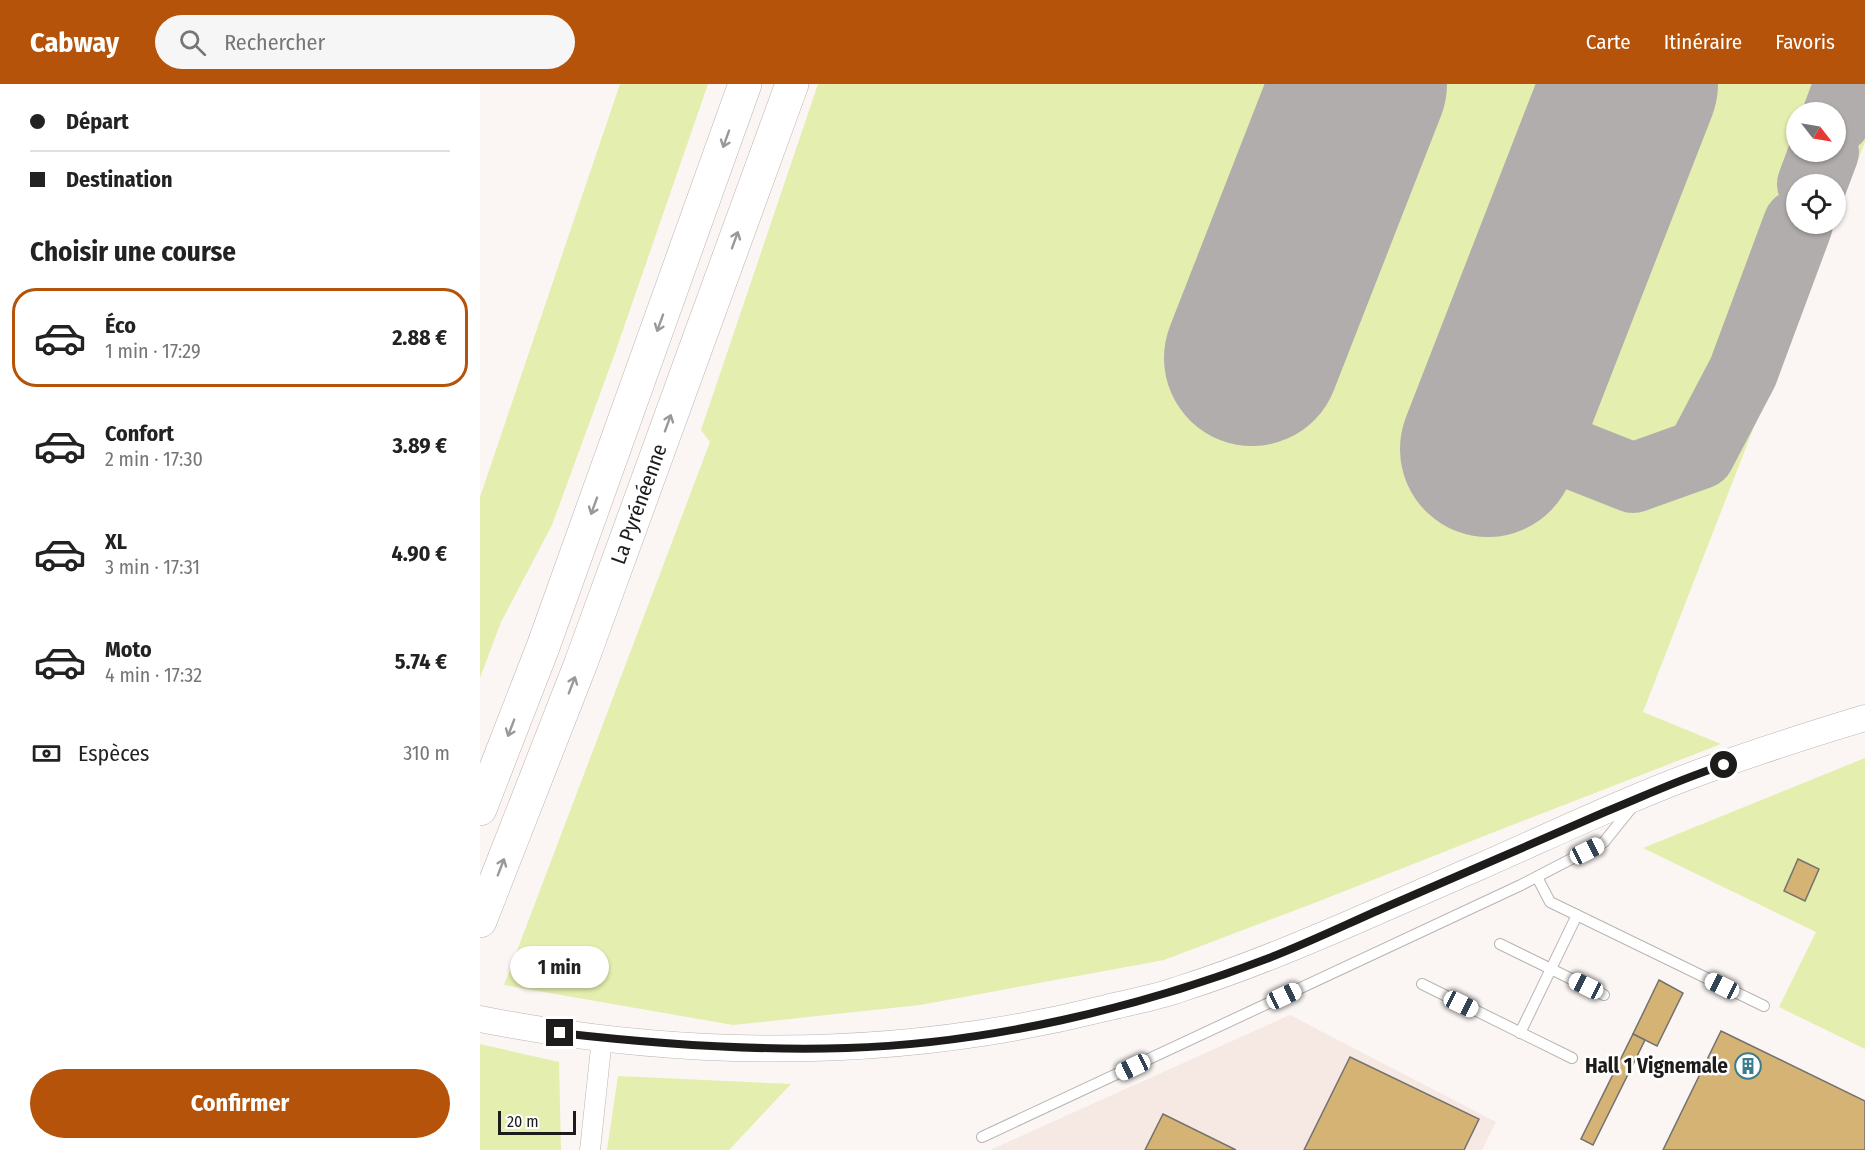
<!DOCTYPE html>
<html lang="fr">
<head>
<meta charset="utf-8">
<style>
	:root { --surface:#fff; --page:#f6f6f6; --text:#222; --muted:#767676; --line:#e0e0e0; --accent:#b45309 }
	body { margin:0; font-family:"Fira Sans Condensed",sans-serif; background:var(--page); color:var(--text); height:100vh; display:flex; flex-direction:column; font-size:22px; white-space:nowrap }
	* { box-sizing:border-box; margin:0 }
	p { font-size:20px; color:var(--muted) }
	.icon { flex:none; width:33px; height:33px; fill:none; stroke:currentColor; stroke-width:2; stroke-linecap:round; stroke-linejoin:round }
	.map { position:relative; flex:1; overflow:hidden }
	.side { display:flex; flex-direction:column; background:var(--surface); width:480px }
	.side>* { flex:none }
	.guide { display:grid; align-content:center; height:132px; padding:0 30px; background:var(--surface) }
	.needle { width:39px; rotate:121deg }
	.tools { position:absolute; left:1306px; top:18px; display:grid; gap:12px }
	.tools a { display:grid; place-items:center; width:60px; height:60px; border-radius:50%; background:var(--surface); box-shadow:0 2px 4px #0004; font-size:30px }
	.scale { position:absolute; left:18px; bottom:15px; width:78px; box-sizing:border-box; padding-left:6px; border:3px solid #1e1c1b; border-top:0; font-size:16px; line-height:21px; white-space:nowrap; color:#1e1c1b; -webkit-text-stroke:4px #fff; paint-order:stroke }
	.end { position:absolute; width:27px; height:27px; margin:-14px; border:8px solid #1e1c1b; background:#fff; box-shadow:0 0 0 3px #fff }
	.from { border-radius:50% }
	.bubble { position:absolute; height:42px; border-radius:21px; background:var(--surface); box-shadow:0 2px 4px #0004; font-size:20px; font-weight:700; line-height:42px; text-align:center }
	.car { position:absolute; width:18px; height:36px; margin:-18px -9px; border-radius:8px; box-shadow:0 0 4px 2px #0007; background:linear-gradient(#fff 24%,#345 0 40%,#fff 0 76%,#345 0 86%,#fff 0) }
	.guide b { display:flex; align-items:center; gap:21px; height:57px; font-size:22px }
	.guide b+b { border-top:2px solid var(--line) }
	.guide i { width:15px; height:15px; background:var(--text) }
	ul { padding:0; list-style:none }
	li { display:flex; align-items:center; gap:18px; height:99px; margin:0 12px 9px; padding:0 18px; border:3px solid transparent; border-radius:24px }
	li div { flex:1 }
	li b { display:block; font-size:22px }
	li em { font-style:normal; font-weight:700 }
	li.on { border-color:var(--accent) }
	li>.icon { width:54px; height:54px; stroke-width:1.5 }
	h2 { padding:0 30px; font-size:27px; line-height:72px }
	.pay { display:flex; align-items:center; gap:15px; height:66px; padding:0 30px; font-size:22px }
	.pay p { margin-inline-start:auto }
	.primary-button { display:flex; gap:12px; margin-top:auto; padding:12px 30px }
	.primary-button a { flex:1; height:69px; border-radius:36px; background:var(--accent); color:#fff; font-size:24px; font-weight:700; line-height:69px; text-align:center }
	header { display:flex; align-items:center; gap:36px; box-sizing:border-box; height:84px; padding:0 30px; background:var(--accent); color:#fff }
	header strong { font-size:28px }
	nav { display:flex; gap:33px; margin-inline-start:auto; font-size:21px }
	.search { width:420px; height:54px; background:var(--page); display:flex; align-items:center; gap:15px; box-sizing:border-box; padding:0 21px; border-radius:33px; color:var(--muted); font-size:22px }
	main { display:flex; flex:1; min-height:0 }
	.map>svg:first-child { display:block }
	.built { fill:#f6e9e3 }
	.green { fill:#e4eeae; fill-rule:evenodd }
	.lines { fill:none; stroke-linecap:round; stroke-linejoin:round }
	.taxiway { stroke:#b1adac; stroke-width:70 }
	.runway { stroke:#b1adac; stroke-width:176 }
	.building { fill:#d5b375; stroke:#74726e; stroke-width:1.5 }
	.service-casing { stroke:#b9b4b2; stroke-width:12 }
	.minor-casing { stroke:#b9b4b2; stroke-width:21 }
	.tertiary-casing { stroke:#b9b4b2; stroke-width:27 }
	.motorway-casing { stroke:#b9b4b2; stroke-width:34 }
	.service { stroke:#fff; stroke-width:10 }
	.minor { stroke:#fff; stroke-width:20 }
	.tertiary { stroke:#fff; stroke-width:26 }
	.motorway { stroke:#fff; stroke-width:33 }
	.oneway { stroke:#9a9998 }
	.route { stroke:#1e1c1b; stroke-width:8 }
	.labels { text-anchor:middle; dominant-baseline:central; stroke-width:5; stroke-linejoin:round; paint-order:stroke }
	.street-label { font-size:21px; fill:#1e1c1b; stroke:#fff }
	.poi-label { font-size:21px; font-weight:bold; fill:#1e1c1b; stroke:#fff; text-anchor:end }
</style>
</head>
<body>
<header>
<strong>Cabway</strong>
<div class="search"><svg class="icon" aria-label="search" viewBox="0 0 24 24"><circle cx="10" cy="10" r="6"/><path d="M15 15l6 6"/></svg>Rechercher</div>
<nav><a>Carte</a><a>Itinéraire</a><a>Favoris</a></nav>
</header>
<main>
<section class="side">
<div class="guide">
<b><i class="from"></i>Départ</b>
<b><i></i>Destination</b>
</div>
<h2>Choisir une course</h2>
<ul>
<li class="on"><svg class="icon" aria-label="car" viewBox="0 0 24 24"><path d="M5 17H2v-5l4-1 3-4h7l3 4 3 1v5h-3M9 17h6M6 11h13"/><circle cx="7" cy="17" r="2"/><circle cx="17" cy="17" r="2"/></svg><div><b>Éco</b><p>1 min · 17:29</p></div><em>2.88 €</em></li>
<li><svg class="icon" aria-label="car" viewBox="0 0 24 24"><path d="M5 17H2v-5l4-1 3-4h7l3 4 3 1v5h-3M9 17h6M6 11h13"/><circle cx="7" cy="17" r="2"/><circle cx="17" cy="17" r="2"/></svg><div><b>Confort</b><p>2 min · 17:30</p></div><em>3.89 €</em></li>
<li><svg class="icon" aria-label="car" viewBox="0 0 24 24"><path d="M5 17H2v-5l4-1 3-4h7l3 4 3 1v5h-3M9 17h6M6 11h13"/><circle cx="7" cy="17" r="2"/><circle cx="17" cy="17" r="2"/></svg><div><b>XL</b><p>3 min · 17:31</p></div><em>4.90 €</em></li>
<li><svg class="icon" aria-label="car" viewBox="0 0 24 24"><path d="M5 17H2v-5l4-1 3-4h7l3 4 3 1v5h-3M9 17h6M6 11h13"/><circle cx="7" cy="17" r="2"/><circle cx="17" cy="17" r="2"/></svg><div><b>Moto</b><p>4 min · 17:32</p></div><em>5.74 €</em></li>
</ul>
<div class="pay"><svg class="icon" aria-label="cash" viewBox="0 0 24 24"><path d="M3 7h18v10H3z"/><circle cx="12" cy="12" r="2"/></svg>Espèces<p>310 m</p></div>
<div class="primary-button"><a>Confirmer</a></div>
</section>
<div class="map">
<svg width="1385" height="1066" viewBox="0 0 1385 1066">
	<rect width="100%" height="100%" fill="#fbf6f4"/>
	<!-- built -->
	<path class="built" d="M 810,931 L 1016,1038 L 1002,1066 L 510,1066 Z"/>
	<!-- green -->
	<g class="green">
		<path d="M 140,0 L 228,0 L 135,269 L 72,441 L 21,538 L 0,594 L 0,413 Z"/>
		<path d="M 338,0 L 1385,0 L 1385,58 L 1356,132 L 1356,100 L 1317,100 L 1317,140 L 1353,140 L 1163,628 L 1241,660 L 1027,743 L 837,818 L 684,876 L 440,921 L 253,941 L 24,901 L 230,358 L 221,346 ZM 1317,28 L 1356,28 L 1356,68 L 1317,68 Z"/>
		<path d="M 1385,674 L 1385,965 L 1299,923 L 1336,848 L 1163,764 Z"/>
		<path d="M 0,960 L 79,978 L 81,1066 L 0,1066 Z"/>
		<path d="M 138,992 L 311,1000 L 249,1066 L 127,1066 Z"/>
	</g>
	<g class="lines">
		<!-- taxiway -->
		<g class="taxiway">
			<path d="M 1356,35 L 1369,0"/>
			<path d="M 1332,100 L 1344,68"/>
			<path d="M 1037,348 L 1153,394 L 1220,370 L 1263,288 L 1318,140"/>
		</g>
		<!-- runway -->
		<g class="runway">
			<path d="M 772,274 L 879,0"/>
			<path d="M 1008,365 L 1150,0"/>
		</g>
	</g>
	<!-- building -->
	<g class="building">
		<path d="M 1318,775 L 1339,785 L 1325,817 L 1304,807 Z"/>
		<path d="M 1179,896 L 1203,909 L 1177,962 L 1153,950 Z"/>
		<path d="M 1241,947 L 1385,1017 L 1385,1066 L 1183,1066 Z"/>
		<path d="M 1153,950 L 1165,956 L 1113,1061 L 1101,1055 Z"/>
		<path d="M 870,973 L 999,1035 L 984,1066 L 824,1066 Z"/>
		<path d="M 683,1030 L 756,1066 L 665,1066 Z"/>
	</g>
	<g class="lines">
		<!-- service casing -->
		<g class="service-casing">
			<g id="service">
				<path d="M 1057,793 L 1070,818 L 1284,922"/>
				<path d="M 1020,860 L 1124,911"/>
				<path d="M 942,900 L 1092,974"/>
				<path d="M 1040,949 L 1097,831"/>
				<path d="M 502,1053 L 1041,801 L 1124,758 L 1153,722"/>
			</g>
		</g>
		<!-- minor casing -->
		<g class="minor-casing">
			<path id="minor" d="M 110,1066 L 122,954"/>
		</g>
		<!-- tertiary casing -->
		<g class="tertiary-casing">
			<path id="tertiary" d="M 0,935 C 209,976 419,976 626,924 C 650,918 674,914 697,906 C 801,873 899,826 999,783 C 1074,750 1149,714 1226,686 C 1279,667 1332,650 1385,634"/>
		</g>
		<!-- motorway casing -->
		<g class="motorway-casing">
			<g id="motorway">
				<path d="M 0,725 L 63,563 L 265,0"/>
				<path d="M 0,837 L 101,579 L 312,0"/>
			</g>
		</g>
		<!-- service -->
		<use href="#service" class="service"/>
		<!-- minor -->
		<use href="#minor" class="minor"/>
		<!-- tertiary -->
		<use href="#tertiary" class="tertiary"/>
		<!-- motorway -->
		<use href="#motorway" class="motorway"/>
	</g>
	<!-- one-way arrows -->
	<defs><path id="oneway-shaft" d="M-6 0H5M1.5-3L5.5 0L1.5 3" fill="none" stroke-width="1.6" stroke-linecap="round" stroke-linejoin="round" transform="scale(1.5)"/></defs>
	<g class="oneway">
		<use href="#oneway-shaft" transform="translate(246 55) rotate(110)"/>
		<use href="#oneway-shaft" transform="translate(255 156) rotate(-70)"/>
		<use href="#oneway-shaft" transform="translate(180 239) rotate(110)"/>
		<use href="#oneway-shaft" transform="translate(188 339) rotate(-70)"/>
		<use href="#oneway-shaft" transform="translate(114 422) rotate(110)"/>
		<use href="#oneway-shaft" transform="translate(92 601) rotate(-69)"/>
		<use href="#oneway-shaft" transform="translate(31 644) rotate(111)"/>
		<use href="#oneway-shaft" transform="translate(21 783) rotate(-69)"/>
	</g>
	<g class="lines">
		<!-- route -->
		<path class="route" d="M 80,949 C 176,960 271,967 367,964 C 506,960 659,924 789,874 C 828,859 867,840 906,823 C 979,792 1052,759 1125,728 C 1164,712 1203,694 1244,681"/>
	</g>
	<!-- icons -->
	<defs>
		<g id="building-ring" transform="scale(1.35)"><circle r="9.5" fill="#fff" stroke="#3a7c8d" stroke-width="1.5"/><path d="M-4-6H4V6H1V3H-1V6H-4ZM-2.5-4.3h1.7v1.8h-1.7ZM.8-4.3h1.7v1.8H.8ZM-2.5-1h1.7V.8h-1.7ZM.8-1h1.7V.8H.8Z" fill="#3a7c8d"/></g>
	</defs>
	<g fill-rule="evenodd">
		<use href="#building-ring" x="1268" y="982"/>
	</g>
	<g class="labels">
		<!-- street labels -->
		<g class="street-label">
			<text transform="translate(159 420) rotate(-70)">La Pyrénéenne</text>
		</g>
		<!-- poi labels -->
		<g class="poi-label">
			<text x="1248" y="982">Hall 1 Vignemale</text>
		</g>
	</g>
</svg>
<div class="tools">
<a><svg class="needle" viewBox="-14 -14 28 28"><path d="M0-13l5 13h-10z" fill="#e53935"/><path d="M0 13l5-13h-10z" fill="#767676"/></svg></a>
<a><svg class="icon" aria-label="locate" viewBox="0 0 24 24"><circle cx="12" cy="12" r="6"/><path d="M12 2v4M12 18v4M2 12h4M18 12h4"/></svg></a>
</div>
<div class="scale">20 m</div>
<i class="end from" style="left:1244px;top:681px"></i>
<i class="end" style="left:80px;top:949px"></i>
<div class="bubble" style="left:30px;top:862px;width:99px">1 min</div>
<i class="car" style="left:1107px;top:767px;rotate:63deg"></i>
<i class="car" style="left:1106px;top:902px;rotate:296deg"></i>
<i class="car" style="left:1242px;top:902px;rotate:296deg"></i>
<i class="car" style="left:804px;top:912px;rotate:65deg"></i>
<i class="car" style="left:981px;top:920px;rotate:116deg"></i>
<i class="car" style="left:653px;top:983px;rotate:245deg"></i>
</div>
</main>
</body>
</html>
